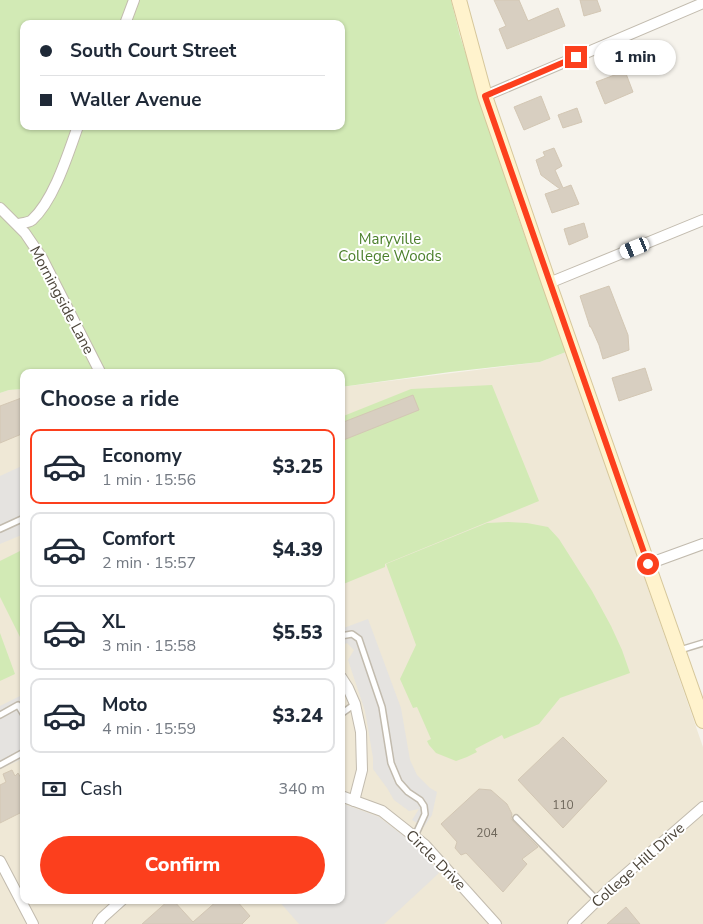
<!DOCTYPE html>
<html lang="en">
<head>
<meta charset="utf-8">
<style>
	:root { --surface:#fff; --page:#f2f2f3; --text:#1f2937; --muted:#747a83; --line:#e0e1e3; --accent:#fc3f1d }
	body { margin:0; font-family:"Nunito Sans",sans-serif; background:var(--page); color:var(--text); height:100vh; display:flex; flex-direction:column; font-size:19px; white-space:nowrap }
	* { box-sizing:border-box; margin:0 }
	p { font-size:16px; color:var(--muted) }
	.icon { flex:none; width:28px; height:28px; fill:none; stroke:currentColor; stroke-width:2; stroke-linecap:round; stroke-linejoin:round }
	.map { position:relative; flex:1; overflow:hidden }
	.sheet { position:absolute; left:20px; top:369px; width:325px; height:535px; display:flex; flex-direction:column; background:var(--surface); border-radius:10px; box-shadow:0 1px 4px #0004 }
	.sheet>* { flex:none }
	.guide { position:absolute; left:20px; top:20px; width:325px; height:110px; border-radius:10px; box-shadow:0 1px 4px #0004; display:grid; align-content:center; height:110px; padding:0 20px; background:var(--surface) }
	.end { position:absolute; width:22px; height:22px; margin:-11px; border:6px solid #fc3f1d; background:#fff; box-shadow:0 0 0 2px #fff }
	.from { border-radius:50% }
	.bubble { position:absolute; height:35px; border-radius:18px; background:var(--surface); box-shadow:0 1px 4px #0004; font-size:16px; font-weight:800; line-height:35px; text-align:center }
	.car { position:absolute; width:15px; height:30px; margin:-15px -8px; border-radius:6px; box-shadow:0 0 4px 1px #0007; background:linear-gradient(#fff 24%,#345 0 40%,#fff 0 76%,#345 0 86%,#fff 0) }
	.guide b { display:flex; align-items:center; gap:18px; height:48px; font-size:19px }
	.guide b+b { border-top:1px solid var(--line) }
	.guide i { width:12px; height:12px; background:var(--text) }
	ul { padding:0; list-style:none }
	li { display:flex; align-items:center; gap:15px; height:75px; margin:0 10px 8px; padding:0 10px; border:2px solid var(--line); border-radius:10px }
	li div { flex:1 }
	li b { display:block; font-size:19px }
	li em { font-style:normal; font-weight:800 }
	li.on { border-color:var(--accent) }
	li>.icon { width:45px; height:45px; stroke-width:1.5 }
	h2 { padding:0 20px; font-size:22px; line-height:60px }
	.pay { display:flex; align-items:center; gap:12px; height:55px; padding:0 20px; font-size:19px }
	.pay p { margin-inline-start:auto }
	.cta { display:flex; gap:10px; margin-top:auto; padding:10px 20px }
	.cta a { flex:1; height:58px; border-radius:30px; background:var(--accent); color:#fff; font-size:20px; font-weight:800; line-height:58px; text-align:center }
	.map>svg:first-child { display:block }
	.education { fill:#efe8d6 }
	.green { fill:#d2eab5; fill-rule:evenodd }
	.parking { fill:#e5e3e0 }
	.building { fill:#d8cfc1; stroke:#d3c7b4 }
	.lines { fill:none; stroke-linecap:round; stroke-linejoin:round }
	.lane-casing { stroke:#c2bbae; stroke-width:8 }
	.street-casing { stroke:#c2bbae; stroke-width:12 }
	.secondary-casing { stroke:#d6c79b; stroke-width:16 }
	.lane { stroke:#fff; stroke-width:5 }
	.street { stroke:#fff; stroke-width:10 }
	.secondary { stroke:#fff3cd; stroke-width:14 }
	.route { stroke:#fc3f1d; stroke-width:6 }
	.labels { text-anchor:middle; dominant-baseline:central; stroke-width:4; stroke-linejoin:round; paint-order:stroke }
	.number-label { font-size:12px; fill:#6e675b }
	.park-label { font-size:15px; fill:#4a7f2a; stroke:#fff }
	.street-label { font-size:15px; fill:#4b4439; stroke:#fff }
</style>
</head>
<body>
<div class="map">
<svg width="703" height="924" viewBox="0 0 703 924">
	<rect width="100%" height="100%" fill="#f6f3ec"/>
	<!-- education -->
	<path class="education" d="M 566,352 L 703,747 L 703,924 L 0,924 L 0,393 L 9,390 L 24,389 L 24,900 L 341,900 L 341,387 L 540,362 Z"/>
	<!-- green -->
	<g class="green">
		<path d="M 0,0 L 451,0 L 460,36 L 517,214 L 566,352 L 540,362 L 450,372 L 341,387 L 341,372 L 24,372 L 24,389 L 9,390 L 0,393 ZM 24,24 L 341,24 L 341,126 L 24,126 Z"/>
		<path d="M 492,385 L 539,501 L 385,564 L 385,567 L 341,585 L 341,417 L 411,389 Z"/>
		<path d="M 508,522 L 527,523 L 548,527 L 559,539 L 592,591 L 611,626 L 622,650 L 630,673 L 560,698 L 539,724 L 504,739 L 502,735 L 475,749 L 477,752 L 467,757 L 456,761 L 436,753 L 429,745 L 427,741 L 431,739 L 417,707 L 413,708 L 400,679 L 416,645 L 386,564 L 487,523 Z"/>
		<path d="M 24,549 L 24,645 L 0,597 L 0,561 Z"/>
		<path d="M 0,633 L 15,674 L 0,681 Z"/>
	</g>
	<!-- parking -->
	<g class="parking">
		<path d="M 24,465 L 24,534 L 0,544 L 0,476 Z"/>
		<path d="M 368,619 L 401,708 L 410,760 L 417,775 L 430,788 L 437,792 L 432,815 L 424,827 L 412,820 L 419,809 L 409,811 L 394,800 L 387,788 L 373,769 L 373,758 L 365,711 L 348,660 L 354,650 L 347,643 L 341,646 L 341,629 Z"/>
		<path d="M 24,694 L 24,760 L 22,759 L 0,769 L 0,706 Z"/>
		<path d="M 341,803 L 379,817 L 422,850 L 439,873 L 384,924 L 299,924 L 278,900 L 341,900 Z"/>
	</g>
	<!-- building -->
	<g class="building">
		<path d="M 494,0 L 519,0 L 528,21 L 558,8 L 565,26 L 507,49 L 499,29 L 506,26 Z"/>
		<path d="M 580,0 L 597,0 L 601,11 L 584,16 Z"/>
		<path d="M 625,71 L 633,92 L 605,104 L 596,82 Z"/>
		<path d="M 541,96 L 550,119 L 524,130 L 514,107 Z"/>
		<path d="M 577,108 L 582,122 L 563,128 L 558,115 Z"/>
		<path d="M 554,148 L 562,166 L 555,170 L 563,188 L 571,185 L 579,204 L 552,213 L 545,194 L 560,189 L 541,175 L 536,160 L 545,156 L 543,152 Z"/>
		<path d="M 584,223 L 588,237 L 569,245 L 564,229 Z"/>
		<path d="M 609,286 L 628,335 L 629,350 L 603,359 L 599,345 L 591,327 L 590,327 L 580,296 Z"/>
		<path d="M 645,368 L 652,390 L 619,401 L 612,378 Z"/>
		<path d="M 413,395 L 419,410 L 341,441 L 341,423 Z"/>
		<path d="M 24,397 L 24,433 L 0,443 L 0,406 Z"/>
		<path d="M 563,737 L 607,781 L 563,828 L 518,780 Z"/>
		<path d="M 12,770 L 15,776 L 18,773 L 24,783 L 24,811 L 0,823 L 0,785 L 6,782 L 3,774 Z"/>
		<path d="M 479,789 L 491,790 L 507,804 L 512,814 L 511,819 L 538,847 L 522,859 L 527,864 L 503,892 L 466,853 L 461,855 L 455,848 L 457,842 L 441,824 Z"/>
		<path d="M 169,900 L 173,900 L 193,922 L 218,900 L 236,900 L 250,916 L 242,924 L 142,924 Z"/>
		<path d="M 626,907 L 640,924 L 607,924 Z"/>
	</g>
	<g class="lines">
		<!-- lane casing -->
		<g class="lane-casing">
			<g id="lane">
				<path d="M 0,529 L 24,518"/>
				<path d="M 341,636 L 352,634 L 359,639 L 382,707 L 391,763 L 399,782 L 408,792 L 420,800 L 424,806 L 425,814 L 415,836"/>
				<path d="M 680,650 L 703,643"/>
				<path d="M 341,714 L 355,704"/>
				<path d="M 0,715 L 18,705 L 24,715"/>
				<path d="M 0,765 L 24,752"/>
				<path d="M 516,818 L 597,900"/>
			</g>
		</g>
		<!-- street casing -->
		<g class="street-casing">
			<g id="street">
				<path d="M 125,24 L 134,0"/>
				<path d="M 485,96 L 703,3"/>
				<path d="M 0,208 L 25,233 L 42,258 L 100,372"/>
				<path d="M 17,224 C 22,223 28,223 32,220 C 54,200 68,154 78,126"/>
				<path d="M 549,283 L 703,220"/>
				<path d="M 648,564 L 703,544"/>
				<path d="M 341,677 L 348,688 L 355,704 L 361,732 L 362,770 L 354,801"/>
				<path d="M 341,796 L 382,811 L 425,845 L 496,924"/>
				<path d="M 0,861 L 33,924"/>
				<path d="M 98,924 L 102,918 L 122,900"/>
				<path d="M 573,924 L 611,887 L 703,807"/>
			</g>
		</g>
		<!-- secondary casing -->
		<g class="secondary-casing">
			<path id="secondary" d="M 459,0 L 485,96 L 549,283 L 703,721"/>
		</g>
		<!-- lane -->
		<use href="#lane" class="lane"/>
		<!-- street -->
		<use href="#street" class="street"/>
		<!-- secondary -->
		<use href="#secondary" class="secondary"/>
	</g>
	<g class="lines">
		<!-- route -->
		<path class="route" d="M 576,57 L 485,96 L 648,564"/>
	</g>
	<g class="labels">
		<!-- number labels -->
		<g class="number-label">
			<text x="563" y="805">110</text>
			<text x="487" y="833">204</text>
		</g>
		<!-- park labels -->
		<g class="park-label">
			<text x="390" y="239">Maryville<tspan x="390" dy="17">College Woods</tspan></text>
		</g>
		<!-- street labels -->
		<g class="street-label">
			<text transform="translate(62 300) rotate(62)">Morningside Lane</text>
			<text transform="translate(436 860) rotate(45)">Circle Drive</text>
			<text transform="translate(638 865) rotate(-42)">College Hill Drive</text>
		</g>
	</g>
</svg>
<i class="end from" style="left:648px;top:564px"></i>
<i class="end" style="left:576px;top:57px"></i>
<div class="bubble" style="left:594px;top:40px;width:82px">1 min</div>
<i class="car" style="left:635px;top:248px;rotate:248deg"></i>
<div class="guide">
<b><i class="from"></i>South Court Street</b>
<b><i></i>Waller Avenue</b>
</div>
<section class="sheet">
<h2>Choose a ride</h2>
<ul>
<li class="on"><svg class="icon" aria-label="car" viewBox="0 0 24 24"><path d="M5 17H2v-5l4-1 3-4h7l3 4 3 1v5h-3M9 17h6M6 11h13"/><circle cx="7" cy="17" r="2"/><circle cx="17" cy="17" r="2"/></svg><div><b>Economy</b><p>1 min · 15:56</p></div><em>$3.25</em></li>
<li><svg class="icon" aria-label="car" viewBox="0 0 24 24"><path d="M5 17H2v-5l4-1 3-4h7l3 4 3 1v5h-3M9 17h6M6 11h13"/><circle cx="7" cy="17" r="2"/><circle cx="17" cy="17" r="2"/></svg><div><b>Comfort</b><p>2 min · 15:57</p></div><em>$4.39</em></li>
<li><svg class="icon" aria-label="car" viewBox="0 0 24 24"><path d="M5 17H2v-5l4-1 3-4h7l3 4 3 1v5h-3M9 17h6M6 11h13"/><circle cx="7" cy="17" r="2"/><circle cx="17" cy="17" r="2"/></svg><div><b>XL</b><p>3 min · 15:58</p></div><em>$5.53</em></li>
<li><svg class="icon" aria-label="car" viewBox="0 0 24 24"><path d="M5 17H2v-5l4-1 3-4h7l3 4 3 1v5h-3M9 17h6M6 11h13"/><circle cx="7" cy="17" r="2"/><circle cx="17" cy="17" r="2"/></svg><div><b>Moto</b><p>4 min · 15:59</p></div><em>$3.24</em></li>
</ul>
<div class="pay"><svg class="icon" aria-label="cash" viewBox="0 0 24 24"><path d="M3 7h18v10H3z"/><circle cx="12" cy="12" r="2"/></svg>Cash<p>340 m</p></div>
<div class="cta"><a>Confirm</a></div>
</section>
</div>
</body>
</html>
